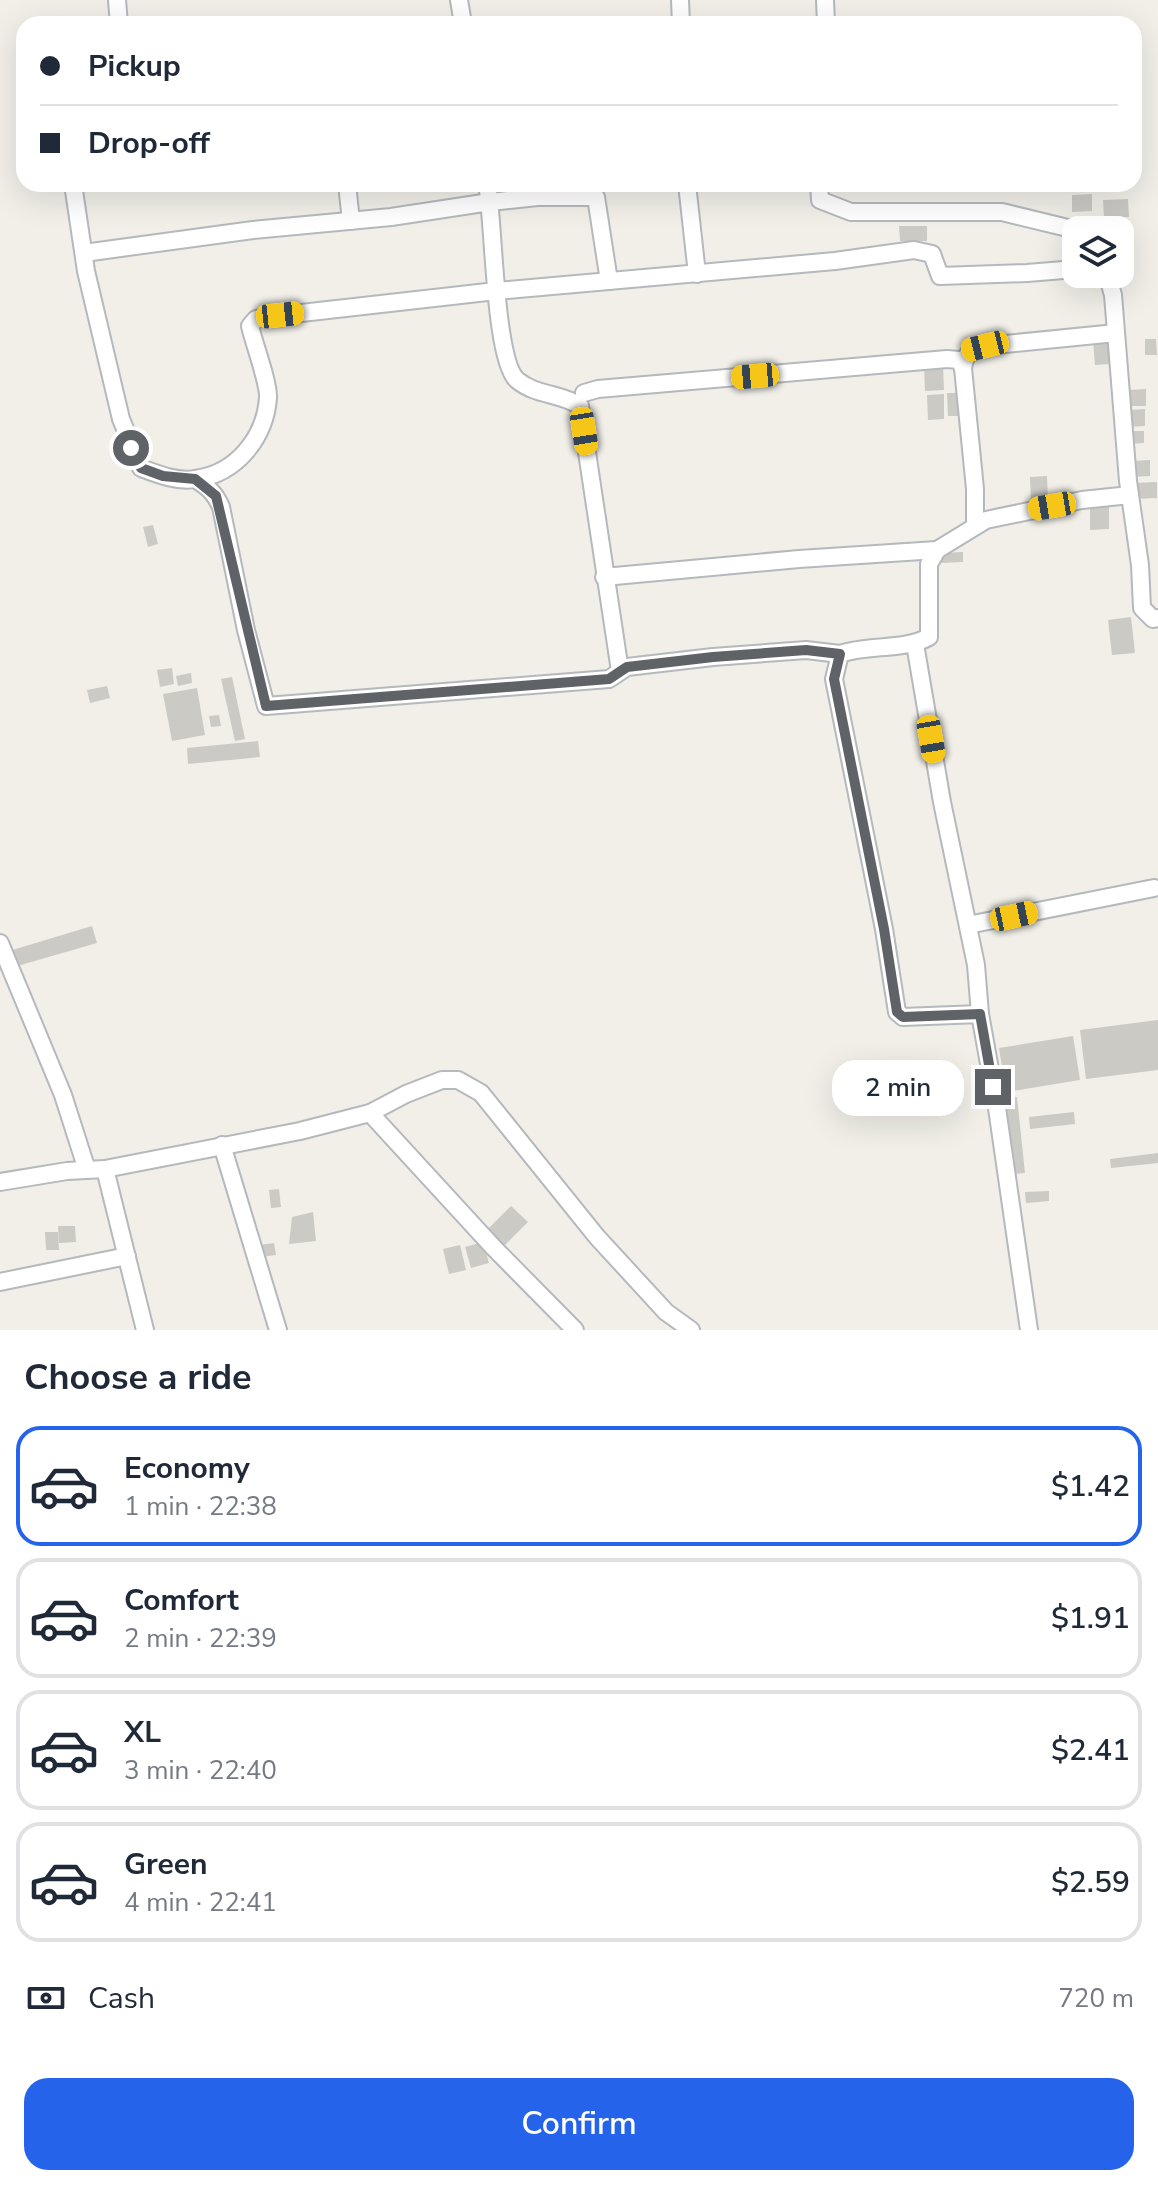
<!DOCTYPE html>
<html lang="en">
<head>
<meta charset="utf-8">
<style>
	:root { --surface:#fff; --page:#f6f6f7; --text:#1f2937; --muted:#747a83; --line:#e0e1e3; --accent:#2563eb }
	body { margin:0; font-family:"Nunito Sans",sans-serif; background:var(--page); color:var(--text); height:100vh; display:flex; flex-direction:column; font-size:30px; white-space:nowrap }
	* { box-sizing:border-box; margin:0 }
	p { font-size:26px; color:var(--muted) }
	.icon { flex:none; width:44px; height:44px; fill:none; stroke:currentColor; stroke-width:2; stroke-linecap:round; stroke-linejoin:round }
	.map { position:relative; height:1330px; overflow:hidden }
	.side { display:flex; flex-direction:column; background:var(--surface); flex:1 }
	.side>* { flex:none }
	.top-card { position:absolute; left:16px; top:16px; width:1126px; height:176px; border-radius:24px; box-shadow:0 8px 32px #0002; display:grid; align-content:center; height:176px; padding:0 24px; background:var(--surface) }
	.buttons { position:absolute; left:1062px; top:216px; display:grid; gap:16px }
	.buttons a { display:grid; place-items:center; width:72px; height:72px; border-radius:16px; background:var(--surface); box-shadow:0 8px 32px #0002; font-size:40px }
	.end { position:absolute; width:36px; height:36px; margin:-18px; border:10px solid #5f6368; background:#fff; box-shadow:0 0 0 4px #fff }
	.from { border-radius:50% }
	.bubble { position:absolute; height:56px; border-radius:24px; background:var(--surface); box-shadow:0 8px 32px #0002; font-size:26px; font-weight:600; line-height:56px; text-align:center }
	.car { position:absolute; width:24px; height:48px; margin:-24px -12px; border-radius:10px; box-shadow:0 0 6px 2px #0007; background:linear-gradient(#f5c518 24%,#345 0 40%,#f5c518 0 76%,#345 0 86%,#f5c518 0) }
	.top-card b { display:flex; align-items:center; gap:28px; height:76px; font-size:30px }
	.top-card b+b { border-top:2px solid var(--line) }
	.top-card i { width:20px; height:20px; background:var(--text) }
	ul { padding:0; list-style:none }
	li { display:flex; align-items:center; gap:24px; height:120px; margin:0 16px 12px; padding:0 8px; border:4px solid var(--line); border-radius:24px }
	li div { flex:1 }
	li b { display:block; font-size:30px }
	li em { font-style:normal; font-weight:600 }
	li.current { border-color:var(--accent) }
	li>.icon { width:72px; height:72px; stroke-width:1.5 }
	h2 { padding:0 24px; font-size:36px; line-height:96px }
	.pay { display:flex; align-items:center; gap:20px; height:88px; padding:0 24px; font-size:30px }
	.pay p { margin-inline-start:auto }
	.button { display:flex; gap:16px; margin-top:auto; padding:16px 24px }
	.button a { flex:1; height:92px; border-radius:24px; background:var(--accent); color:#fff; font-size:32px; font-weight:600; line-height:92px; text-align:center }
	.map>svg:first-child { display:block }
	.building { fill:#cccac5 }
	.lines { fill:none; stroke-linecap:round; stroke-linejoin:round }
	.minor-casing { stroke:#b5b8bc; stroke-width:20 }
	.minor { stroke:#fff; stroke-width:16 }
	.route { stroke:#5f6368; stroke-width:10 }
</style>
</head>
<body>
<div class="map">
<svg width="1158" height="1330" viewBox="0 0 1158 1330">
	<rect width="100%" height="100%" fill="#f1efe8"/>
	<!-- building -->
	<g class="building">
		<path d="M 1092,194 L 1092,211 L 1072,212 L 1072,195 Z"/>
		<path d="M 1128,199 L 1129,217 L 1104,218 L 1103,200 Z"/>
		<path d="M 899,226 L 927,226 L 927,241 L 900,241 Z"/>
		<path d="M 1109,339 L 1110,364 L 1095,365 L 1093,340 Z"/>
		<path d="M 1145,339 L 1156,339 L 1157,355 L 1145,355 Z"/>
		<path d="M 924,365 L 943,365 L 944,390 L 925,391 Z"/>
		<path d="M 1146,389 L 1146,406 L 1128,406 L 1128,390 Z"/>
		<path d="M 947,393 L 959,393 L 959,416 L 948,416 Z"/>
		<path d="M 944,394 L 944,419 L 928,420 L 927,395 Z"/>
		<path d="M 1145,409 L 1145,426 L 1129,427 L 1128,410 Z"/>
		<path d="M 1129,431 L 1144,431 L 1144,443 L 1129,444 Z"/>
		<path d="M 1150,460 L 1150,476 L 1132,477 L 1132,461 Z"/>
		<path d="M 1047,476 L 1048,502 L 1031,503 L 1030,477 Z"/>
		<path d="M 1157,482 L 1157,498 L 1134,499 L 1134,483 Z"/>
		<path d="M 1109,504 L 1109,529 L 1090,530 L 1090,505 Z"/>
		<path d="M 153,525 L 158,544 L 148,547 L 143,527 Z"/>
		<path d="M 963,552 L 963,562 L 941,563 L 940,553 Z"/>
		<path d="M 1131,617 L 1135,653 L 1112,655 L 1108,620 Z"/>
		<path d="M 172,668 L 174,684 L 160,687 L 157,670 Z"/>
		<path d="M 191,673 L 192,683 L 178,686 L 176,676 Z"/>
		<path d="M 232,677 L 245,739 L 235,741 L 221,679 Z"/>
		<path d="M 107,686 L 110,698 L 90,703 L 87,690 Z"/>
		<path d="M 197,688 L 205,735 L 172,741 L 163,694 Z"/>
		<path d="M 219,715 L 221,726 L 211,727 L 209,716 Z"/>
		<path d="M 258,741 L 260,757 L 188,764 L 187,748 Z"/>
		<path d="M 92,926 L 97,943 L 14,967 L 9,951 Z"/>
		<path d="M 1158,1020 L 1158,1070 L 1086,1079 L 1080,1030 Z"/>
		<path d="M 1073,1036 L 1080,1080 L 1006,1092 L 999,1048 Z"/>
		<path d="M 1017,1097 L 1025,1173 L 1012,1174 L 1004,1098 Z"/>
		<path d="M 1074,1112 L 1075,1124 L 1030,1129 L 1029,1117 Z"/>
		<path d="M 1158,1153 L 1158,1163 L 1111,1168 L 1110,1159 Z"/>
		<path d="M 279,1189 L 281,1207 L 271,1208 L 269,1190 Z"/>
		<path d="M 1049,1191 L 1049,1201 L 1026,1203 L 1025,1192 Z"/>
		<path d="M 511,1206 L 528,1222 L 504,1246 L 488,1229 Z"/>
		<path d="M 313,1212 L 316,1241 L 289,1244 L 292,1217 Z"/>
		<path d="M 58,1226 L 75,1226 L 76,1242 L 59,1243 Z"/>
		<path d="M 45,1232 L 58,1232 L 59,1250 L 46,1250 Z"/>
		<path d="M 483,1242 L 489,1263 L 471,1268 L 465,1247 Z"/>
		<path d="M 274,1243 L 276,1255 L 261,1257 L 259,1245 Z"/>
		<path d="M 460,1245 L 466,1270 L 449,1274 L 443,1249 Z"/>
	</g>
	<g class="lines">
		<!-- minor casing -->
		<g class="minor-casing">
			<g id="minor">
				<path d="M 117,0 L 119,24"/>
				<path d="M 459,0 L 463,24"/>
				<path d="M 680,0 L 681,24"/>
				<path d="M 825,0 L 826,24"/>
				<path d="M 73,184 L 86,271 L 121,419 L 141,468 C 157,474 177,482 195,479 C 236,474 265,438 268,398 C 269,383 254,344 250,326 L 256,319 L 266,317 L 496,291 L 835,261 L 914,250 L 932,254 L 940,276 L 1027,273 L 1076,269"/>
				<path d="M 347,184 L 351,221"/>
				<path d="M 487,184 C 494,221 494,359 517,380 C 536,396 561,393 580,406 L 620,671"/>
				<path d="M 687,184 L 697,274"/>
				<path d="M 819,184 L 820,200 L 851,212 L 1002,212 L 1076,230"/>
				<path d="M 84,253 L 253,230 L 391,217 L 490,202 L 537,197 L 596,197 L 609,281"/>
				<path d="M 1107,274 L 1113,295 L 1128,481 L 1140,565 L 1142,608 L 1153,619 L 1158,618"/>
				<path d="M 584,393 L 598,389 L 947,359 L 959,360 L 963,368"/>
				<path d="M 195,479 C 208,487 215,493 221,507 L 246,630 L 266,706 L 609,679 L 627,667 L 713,657 L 806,650 L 840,654"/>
				<path d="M 975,526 L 975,489 L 963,368 C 966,352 970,350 985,346 L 1116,333"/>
				<path d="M 604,577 L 799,559 L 937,550"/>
				<path d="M 915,644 L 942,802 L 976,965 L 980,1014"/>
				<path d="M 968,925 L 1154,888"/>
				<path d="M 0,943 L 63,1095 L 87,1170"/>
				<path d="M 370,1113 L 494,1248 L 575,1330"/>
				<path d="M 222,1145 L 278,1330"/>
				<path d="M 105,1169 L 145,1330"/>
				<path d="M 0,1182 L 67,1171 L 105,1169 L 300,1131 L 370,1113 L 406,1094 L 442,1080 L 458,1080 L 481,1093 L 597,1237 L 666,1312 L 691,1330"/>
				<path d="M 0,1282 L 127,1256"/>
				<path d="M 1029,1330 L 997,1108 L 980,1014 L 903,1017 L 897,1012 L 884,929 L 834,679 L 840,654 C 869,644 902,651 929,637 L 929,564 L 937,550 L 986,520 L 1082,500 L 1130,495"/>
			</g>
		</g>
		<!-- minor -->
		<use href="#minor" class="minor"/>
	</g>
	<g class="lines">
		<!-- route -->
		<path class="route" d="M 131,448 L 141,468 L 163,476 L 195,479 L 216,496 L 266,706 L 609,679 L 627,667 L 713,657 L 806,650 L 840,654 L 834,679 L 884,929 L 897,1012 L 903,1017 L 980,1014 L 993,1087"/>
	</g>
</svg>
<div class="buttons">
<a><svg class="icon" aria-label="layers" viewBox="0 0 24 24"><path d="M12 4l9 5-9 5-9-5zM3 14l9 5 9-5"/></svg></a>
</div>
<i class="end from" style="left:131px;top:448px"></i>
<i class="end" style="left:993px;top:1087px"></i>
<div class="bubble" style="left:832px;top:1060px;width:132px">2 min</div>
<i class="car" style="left:280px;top:315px;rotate:84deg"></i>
<i class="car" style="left:985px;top:346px;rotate:256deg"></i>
<i class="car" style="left:755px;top:376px;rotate:265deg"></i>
<i class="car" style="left:584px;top:431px;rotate:171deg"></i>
<i class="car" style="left:1052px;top:506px;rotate:260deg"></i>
<i class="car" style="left:931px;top:739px;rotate:170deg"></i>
<i class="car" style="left:1014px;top:916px;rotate:78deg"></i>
<div class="top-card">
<b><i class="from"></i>Pickup</b>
<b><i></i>Drop-off</b>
</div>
</div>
<section class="side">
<h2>Choose a ride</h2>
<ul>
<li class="current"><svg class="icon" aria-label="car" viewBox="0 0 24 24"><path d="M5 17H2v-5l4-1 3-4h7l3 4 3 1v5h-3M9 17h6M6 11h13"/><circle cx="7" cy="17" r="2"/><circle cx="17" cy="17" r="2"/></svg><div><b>Economy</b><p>1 min · 22:38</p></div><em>$1.42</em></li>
<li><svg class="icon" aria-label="car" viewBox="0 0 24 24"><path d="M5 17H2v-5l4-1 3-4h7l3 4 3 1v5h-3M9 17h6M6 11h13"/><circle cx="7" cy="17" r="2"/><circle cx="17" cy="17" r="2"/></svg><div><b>Comfort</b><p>2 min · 22:39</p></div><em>$1.91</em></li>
<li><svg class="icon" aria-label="car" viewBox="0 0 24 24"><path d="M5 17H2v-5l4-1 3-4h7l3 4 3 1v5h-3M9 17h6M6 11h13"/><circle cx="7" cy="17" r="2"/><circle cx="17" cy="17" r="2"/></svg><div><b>XL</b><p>3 min · 22:40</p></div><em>$2.41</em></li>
<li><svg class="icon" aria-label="car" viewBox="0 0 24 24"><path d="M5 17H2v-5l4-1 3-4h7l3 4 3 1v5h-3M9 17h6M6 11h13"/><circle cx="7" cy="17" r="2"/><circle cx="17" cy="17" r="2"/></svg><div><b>Green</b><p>4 min · 22:41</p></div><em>$2.59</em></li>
</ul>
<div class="pay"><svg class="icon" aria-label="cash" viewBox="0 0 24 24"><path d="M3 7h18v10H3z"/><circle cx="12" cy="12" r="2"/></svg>Cash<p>720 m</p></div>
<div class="button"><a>Confirm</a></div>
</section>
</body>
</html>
